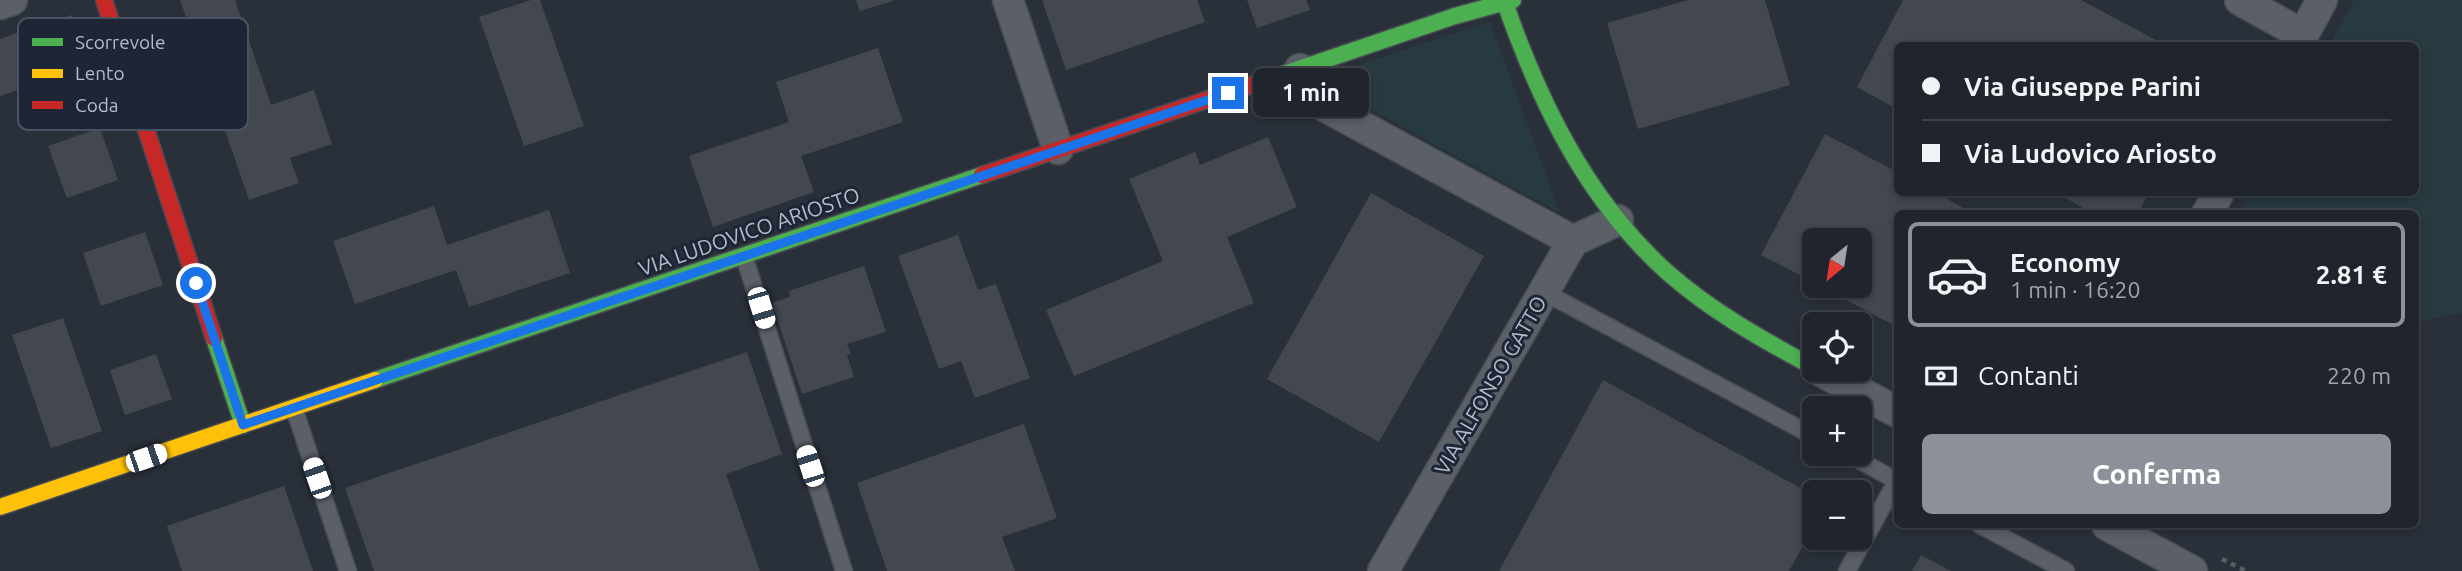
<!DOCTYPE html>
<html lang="it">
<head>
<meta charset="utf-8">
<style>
	:root { --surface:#20242c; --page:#2d3038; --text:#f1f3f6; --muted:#a2a4a9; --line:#3d4148; --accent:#8c9099 }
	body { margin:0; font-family:Ubuntu,sans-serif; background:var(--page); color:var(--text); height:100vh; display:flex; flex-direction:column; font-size:26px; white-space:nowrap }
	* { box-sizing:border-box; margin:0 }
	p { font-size:23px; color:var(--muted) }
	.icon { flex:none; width:38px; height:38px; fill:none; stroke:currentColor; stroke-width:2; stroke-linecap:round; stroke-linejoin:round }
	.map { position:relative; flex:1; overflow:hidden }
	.side { position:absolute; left:1894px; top:210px; width:525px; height:318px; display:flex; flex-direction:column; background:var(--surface); border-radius:10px; box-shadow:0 4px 10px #0003,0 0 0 2px var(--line) }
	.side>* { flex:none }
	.hud { position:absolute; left:1894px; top:42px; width:525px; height:154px; border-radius:10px; box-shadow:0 4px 10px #0003,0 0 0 2px var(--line); display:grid; align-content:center; height:154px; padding:0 28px; background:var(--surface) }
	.needle { width:46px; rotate:210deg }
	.controls { position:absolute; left:1802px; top:228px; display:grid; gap:14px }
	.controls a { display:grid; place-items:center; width:70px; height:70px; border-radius:10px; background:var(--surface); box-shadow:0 4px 10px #0003,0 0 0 2px var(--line); font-size:35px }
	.end { position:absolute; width:32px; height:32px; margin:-16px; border:9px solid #1a73e8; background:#fff; box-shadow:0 0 0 4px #fff }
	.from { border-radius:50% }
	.bubble { position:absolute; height:49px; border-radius:10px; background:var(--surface); box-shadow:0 4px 10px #0003,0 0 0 2px var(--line); font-size:23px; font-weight:600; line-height:49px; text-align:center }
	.car { position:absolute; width:21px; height:42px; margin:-21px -10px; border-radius:9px; box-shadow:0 0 5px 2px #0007; background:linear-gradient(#fff 24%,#345 0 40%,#fff 0 76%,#345 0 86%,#fff 0) }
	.hud b { display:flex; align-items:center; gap:24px; height:66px; font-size:26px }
	.hud b+b { border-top:2px solid var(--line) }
	.hud i { width:18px; height:18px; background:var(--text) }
	ul { padding:12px 0 0; list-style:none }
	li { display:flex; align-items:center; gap:21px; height:105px; margin:0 14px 10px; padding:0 14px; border:4px solid var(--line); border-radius:10px }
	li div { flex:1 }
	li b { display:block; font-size:26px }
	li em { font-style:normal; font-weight:600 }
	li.on { border-color:var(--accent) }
	li>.icon { width:63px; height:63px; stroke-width:1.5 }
	.pay { display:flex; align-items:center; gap:18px; height:77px; padding:0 28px; font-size:26px }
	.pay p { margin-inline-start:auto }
	.action { display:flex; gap:14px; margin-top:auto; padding:14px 28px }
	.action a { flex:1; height:80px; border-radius:10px; background:var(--accent); color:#fff; font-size:28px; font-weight:600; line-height:80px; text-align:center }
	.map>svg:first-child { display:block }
	.green { fill:#273a40 }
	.building { fill:#424750 }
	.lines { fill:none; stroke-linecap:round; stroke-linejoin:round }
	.lane-casing { stroke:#474b53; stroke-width:19 }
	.street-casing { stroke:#474b53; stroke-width:33 }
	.fast-casing { stroke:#474b53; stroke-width:19 }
	.slow-casing { stroke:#474b53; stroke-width:19 }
	.jam-casing { stroke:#474b53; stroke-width:19 }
	.path { stroke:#595e65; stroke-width:4.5; stroke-dasharray:5 5; stroke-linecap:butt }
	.lane { stroke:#5b5f68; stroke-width:16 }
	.street { stroke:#5b5f68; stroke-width:30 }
	.fast { stroke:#4caf50; stroke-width:16 }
	.slow { stroke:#ffc107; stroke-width:16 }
	.jam { stroke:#c62828; stroke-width:16 }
	.route { stroke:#1a73e8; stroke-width:9 }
	.labels { text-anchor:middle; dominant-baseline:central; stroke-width:6; stroke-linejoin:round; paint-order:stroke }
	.street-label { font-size:21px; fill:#b5bccb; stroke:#1e2635 }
	.key { fill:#1e2635; stroke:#4b5362; stroke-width:2 }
	.key-label { font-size:19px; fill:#b5bccb }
</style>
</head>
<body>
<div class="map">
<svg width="2462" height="571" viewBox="0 0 2462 571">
	<rect width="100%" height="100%" fill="#2a303a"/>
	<!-- green -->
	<g class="green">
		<path d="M 2354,0 L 2462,0 L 2462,313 L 2415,322 L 2415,214 L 2239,213 L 2250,193 L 2415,192 L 2415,46 L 2330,45 Z"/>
		<path d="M 1490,22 L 1560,213 L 1344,95 L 1336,72 Z"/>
	</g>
	<!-- building -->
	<g class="building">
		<path d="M 180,0 L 235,0 L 271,105 L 314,90 L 332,144 L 290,158 L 299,183 L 249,200 Z"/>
		<path d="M 531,0 L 540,0 L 584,126 L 524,146 L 479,17 Z"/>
		<path d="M 856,0 L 893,0 L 893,1 L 860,11 Z"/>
		<path d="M 1042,0 L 1197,0 L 1205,22 L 1066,70 Z"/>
		<path d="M 1247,0 L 1306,0 L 1310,10 L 1257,28 Z"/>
		<path d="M 1688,0 L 1765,0 L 1790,85 L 1638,129 L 1607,23 Z"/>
		<path d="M 1903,0 L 2081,0 L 2167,46 L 1897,46 L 1897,109 L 1857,87 Z"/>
		<path d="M 72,15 L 90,66 L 0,96 L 0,39 Z"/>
		<path d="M 878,48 L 903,122 L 801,156 L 814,192 L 713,227 L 689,156 L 789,122 L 776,82 Z"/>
		<path d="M 100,128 L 118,180 L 67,198 L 48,146 Z"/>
		<path d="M 1825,134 L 1897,172 L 1897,192 L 1935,192 L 1974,214 L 1897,214 L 1897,327 L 1818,285 L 1860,285 L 1860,240 L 1815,240 L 1815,283 L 1761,255 Z"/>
		<path d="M 1268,137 L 1297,207 L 1227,237 L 1254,303 L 1074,376 L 1046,310 L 1163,261 L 1129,179 L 1195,152 L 1200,165 Z"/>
		<path d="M 2055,192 L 2149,192 L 2138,214 L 2094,214 Z"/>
		<path d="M 1371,193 L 1484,256 L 1379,442 L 1267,379 Z"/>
		<path d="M 434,206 L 447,245 L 549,210 L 570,273 L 469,307 L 456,270 L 355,304 L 333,241 Z"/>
		<path d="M 145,232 L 163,285 L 101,306 L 83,253 Z"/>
		<path d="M 958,235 L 978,290 L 996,284 L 1030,378 L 975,398 L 961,361 L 939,369 L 898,256 Z"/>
		<path d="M 864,266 L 886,332 L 847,344 L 851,354 L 847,355 L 854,377 L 802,394 L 772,303 L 790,297 L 789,291 Z"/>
		<path d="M 63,318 L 102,431 L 51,448 L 12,335 Z"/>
		<path d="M 747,352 L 782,454 L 726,474 L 760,571 L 374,571 L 345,488 Z"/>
		<path d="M 156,354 L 172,399 L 125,415 L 110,370 Z"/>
		<path d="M 1603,380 L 1815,496 L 1815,524 L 1789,571 L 1499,571 Z"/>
		<path d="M 1024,424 L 1057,518 L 1002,537 L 1015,571 L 887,571 L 857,483 Z"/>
		<path d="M 284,486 L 313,571 L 182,571 L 167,526 Z"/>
		<path d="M 1921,555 L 1951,571 L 1912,571 Z"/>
	</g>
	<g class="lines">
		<!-- lane casing -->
		<g class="lane-casing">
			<g id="lane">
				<path d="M 744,256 L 844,571"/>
				<path d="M 1544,292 L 1815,437"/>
				<path d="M 294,408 L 348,571"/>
				<path d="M 1846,453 L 1897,481"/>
				<path d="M 1980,525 L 2066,571"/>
				<path d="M 1847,571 L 1897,480"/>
			</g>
		</g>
		<!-- street casing -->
		<g class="street-casing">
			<g id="street">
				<path d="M 1008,0 L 1058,149"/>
				<path d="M 2240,0 L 2303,35"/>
				<path d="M 0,4 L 12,0"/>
				<path d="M 2297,46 L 2322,0"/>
				<path d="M 1300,69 L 1310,91 L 1326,107 L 1573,241"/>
				<path d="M 2207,214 L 2219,192"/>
				<path d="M 1817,369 L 1897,412"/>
				<path d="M 2107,525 L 2192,571"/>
				<path d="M 1383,571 L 1573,241 L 1618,220"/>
			</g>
		</g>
		<!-- fast casing -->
		<g class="fast-casing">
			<g id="fast">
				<path d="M 1504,0 C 1539,101 1586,199 1667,272 C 1711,311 1763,340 1815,368"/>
				<path d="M 1254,84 L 1455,16 L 1513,0"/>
				<path d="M 214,338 L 243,425"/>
				<path d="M 375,380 L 982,175"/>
			</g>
		</g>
		<!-- slow casing -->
		<g class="slow-casing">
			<path id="slow" d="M 0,507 L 375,380"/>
		</g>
		<!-- jam casing -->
		<g class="jam-casing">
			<g id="jam">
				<path d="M 104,0 L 214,338"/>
				<path d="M 982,175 L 1254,84"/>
			</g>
		</g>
		<!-- path -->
		<path class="path" d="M 2222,559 L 2246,571"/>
		<!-- lane -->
		<use href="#lane" class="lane"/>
		<!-- street -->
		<use href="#street" class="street"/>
		<!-- fast -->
		<use href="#fast" class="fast"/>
		<!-- slow -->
		<use href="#slow" class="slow"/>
		<!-- jam -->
		<use href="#jam" class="jam"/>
	</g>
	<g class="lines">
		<!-- route -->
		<path class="route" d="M 196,283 L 243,425 L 1228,93"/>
	</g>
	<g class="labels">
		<!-- street labels -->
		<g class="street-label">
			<text transform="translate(749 231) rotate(-19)">VIA LUDOVICO ARIOSTO</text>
			<text transform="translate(1490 385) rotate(-60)">VIA ALFONSO GATTO</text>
		</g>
	</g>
	<!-- legend -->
	<rect x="18" y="18" width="230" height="112" rx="10" class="key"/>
	<rect x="32" y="38" width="31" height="8" fill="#4caf50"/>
	<rect x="32" y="69" width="31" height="9" fill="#ffc107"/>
	<rect x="32" y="101" width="31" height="8" fill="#c62828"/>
	<g class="key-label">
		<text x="75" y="49">Scorrevole</text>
		<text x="75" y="80">Lento</text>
		<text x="75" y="112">Coda</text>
	</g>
</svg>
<div class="controls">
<a><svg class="needle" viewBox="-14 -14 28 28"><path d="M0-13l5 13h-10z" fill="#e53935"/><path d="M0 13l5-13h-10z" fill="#a2a4a9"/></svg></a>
<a><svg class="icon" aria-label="locate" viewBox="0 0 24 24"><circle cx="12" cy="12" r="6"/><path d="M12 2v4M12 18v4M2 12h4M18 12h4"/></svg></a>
<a>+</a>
<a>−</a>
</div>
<i class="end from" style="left:196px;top:283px"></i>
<i class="end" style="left:1228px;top:93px"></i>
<div class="bubble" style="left:1253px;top:68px;width:116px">1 min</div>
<i class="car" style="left:761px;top:308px;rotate:163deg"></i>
<i class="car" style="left:146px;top:458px;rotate:71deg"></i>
<i class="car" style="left:810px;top:466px;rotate:342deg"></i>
<i class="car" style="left:317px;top:478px;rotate:341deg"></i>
<div class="hud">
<b><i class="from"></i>Via Giuseppe Parini</b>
<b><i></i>Via Ludovico Ariosto</b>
</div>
<section class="side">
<ul>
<li class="on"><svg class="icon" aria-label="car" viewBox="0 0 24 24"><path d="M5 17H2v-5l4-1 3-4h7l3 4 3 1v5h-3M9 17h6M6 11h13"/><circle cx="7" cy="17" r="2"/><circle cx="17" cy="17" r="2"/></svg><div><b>Economy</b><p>1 min · 16:20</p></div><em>2.81 €</em></li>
</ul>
<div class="pay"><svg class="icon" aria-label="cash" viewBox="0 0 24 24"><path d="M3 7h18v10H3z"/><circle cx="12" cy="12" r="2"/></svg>Contanti<p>220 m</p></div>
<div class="action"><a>Conferma</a></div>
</section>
</div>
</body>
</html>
